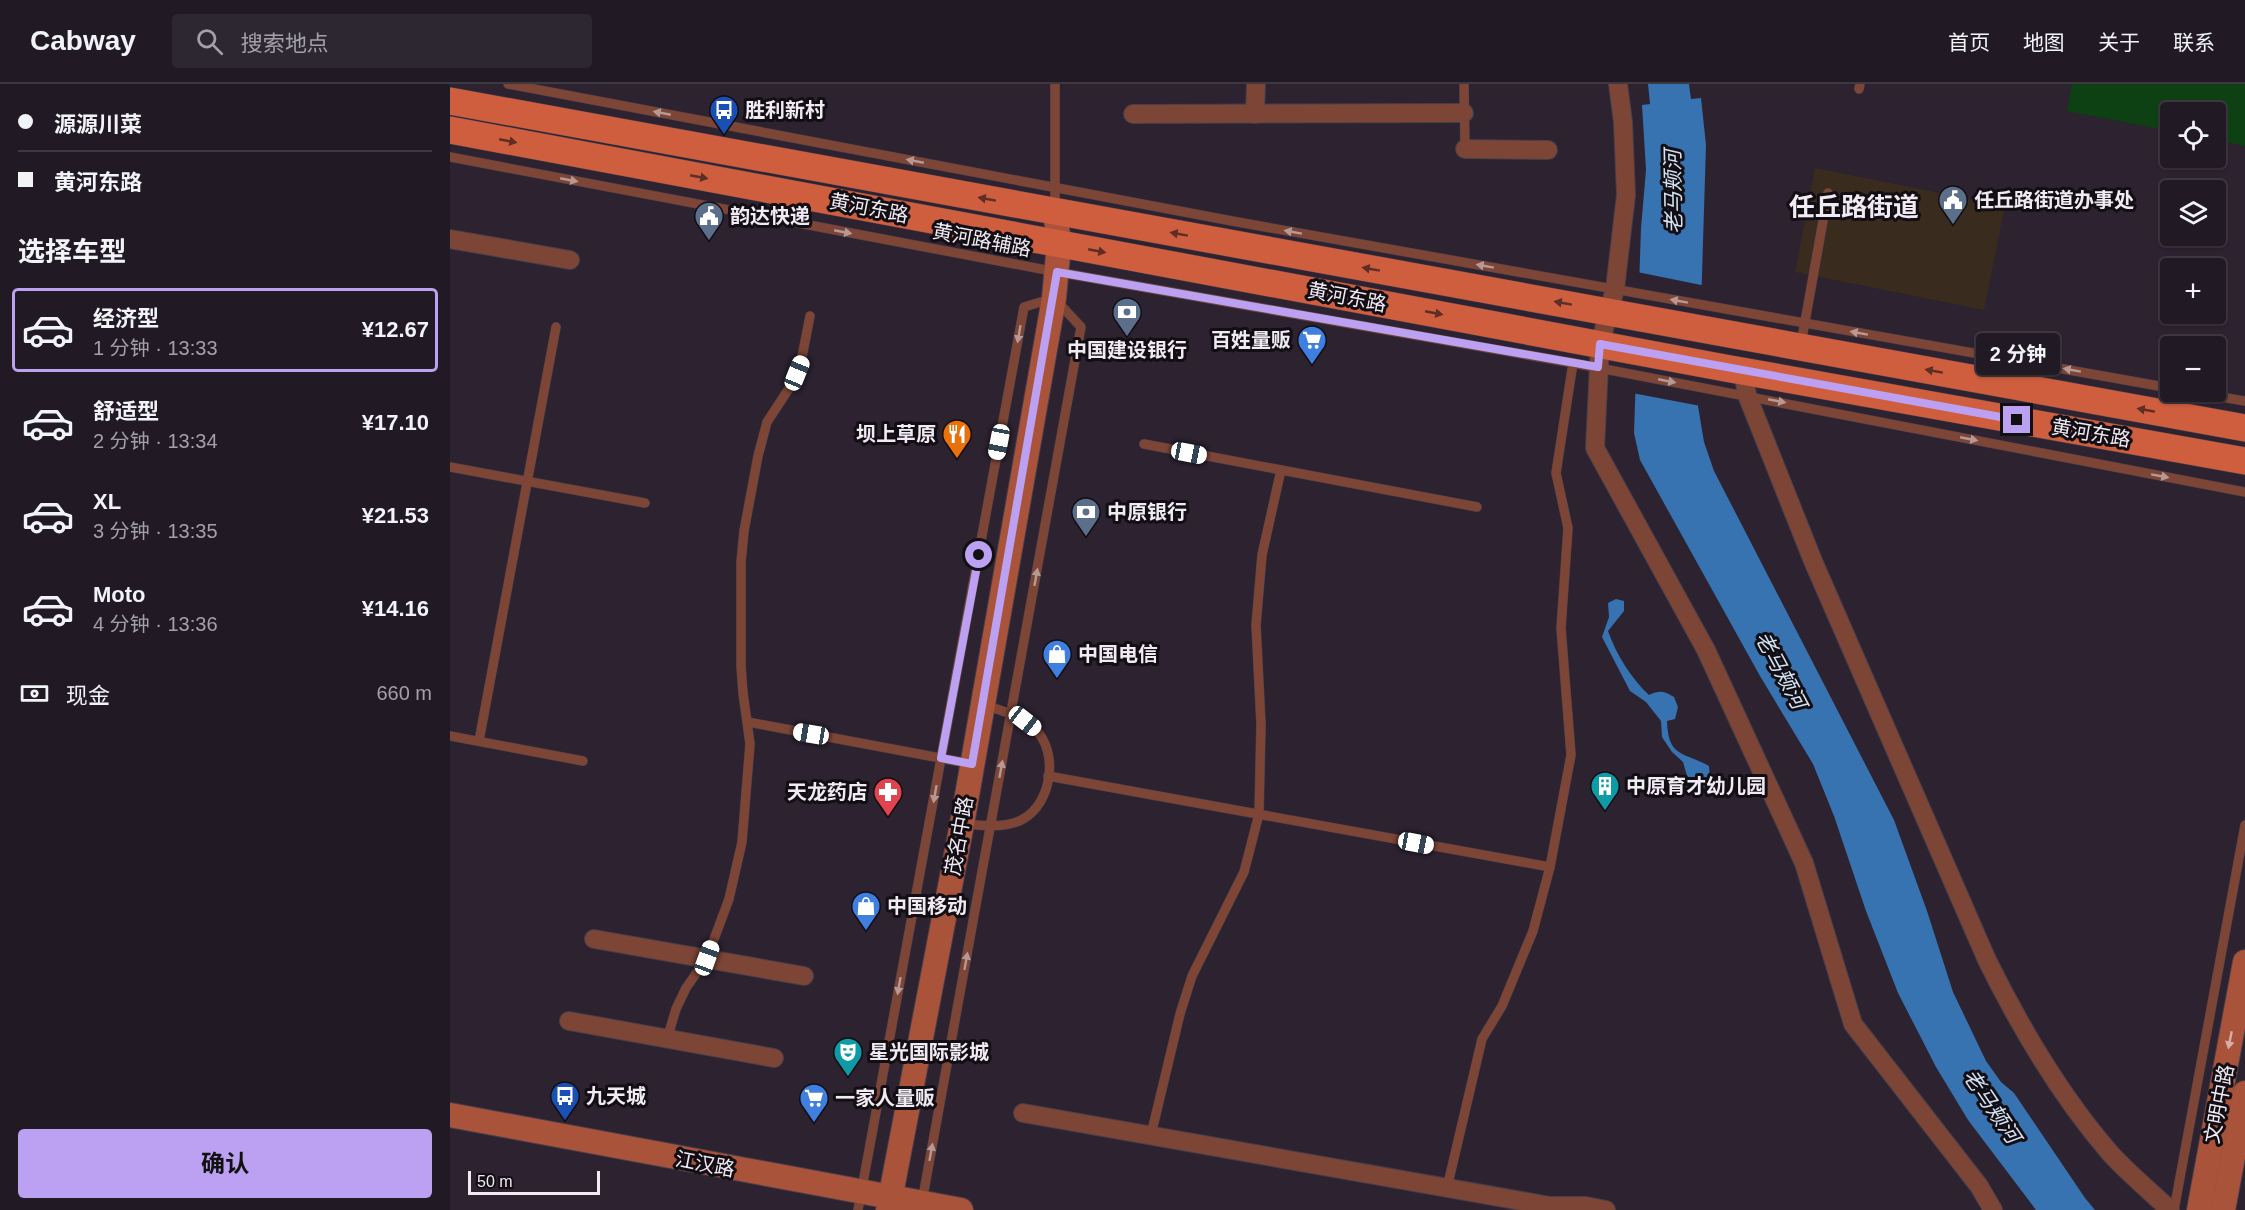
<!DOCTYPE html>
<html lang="zh">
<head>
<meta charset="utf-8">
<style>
	:root { --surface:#211a24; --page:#2d2731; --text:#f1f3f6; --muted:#a2a1a6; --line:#3e3841; --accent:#bca0f2 }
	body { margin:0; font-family:Arial,"Noto Sans SC",sans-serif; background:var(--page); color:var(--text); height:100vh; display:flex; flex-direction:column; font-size:22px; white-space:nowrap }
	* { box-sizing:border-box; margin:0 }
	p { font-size:20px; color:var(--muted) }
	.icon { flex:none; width:33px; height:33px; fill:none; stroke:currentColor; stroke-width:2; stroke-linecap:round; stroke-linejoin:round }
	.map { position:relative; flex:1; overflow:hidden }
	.side { display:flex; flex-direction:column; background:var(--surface); width:450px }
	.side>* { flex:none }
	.banner { display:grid; align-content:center; height:132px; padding:0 18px; background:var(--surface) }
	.buttons { position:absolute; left:1710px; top:18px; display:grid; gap:12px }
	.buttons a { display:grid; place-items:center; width:66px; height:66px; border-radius:6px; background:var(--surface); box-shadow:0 2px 4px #0004,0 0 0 2px var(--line); font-size:30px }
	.scale { position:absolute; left:18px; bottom:15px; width:132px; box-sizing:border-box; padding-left:6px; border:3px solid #f0eaf3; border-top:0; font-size:16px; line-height:21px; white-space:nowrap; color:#f0eaf3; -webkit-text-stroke:4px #120e14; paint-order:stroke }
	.end { position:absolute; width:27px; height:27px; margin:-14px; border:8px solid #bca0f2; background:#111; box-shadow:0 0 0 3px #111 }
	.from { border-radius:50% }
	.bubble { position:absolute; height:42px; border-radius:6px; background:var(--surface); box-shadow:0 2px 4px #0004,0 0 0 2px var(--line); font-size:20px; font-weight:700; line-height:42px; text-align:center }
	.car { position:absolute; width:18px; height:36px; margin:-18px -9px; border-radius:8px; box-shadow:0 0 4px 2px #0007; background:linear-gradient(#fff 24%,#345 0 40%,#fff 0 76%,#345 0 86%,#fff 0) }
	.banner b { display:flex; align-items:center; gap:21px; height:57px; font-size:22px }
	.banner b+b { border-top:2px solid var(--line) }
	.banner i { width:15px; height:15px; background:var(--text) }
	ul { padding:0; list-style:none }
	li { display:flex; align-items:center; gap:18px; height:84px; margin:0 12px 9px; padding:0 6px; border:3px solid transparent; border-radius:6px }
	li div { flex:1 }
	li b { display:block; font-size:22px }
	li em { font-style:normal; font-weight:700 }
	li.selected { border-color:var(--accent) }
	li>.icon { width:54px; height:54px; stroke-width:1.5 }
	h2 { padding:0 18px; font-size:27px; line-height:72px }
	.pay { display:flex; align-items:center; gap:15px; height:66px; padding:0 18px; font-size:22px }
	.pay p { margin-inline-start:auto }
	.cta { display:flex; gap:12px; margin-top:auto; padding:12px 18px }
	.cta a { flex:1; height:69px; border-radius:6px; background:var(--accent); color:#111; font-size:24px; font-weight:700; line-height:69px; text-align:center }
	header { display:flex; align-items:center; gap:36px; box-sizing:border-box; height:84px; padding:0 30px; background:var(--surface); border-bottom:2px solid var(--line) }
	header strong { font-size:28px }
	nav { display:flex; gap:33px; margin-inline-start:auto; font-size:21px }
	.search { width:420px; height:54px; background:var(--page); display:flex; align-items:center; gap:15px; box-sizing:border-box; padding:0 21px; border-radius:6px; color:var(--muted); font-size:22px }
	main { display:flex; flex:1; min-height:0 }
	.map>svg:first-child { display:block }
	.commercial { fill:#392b1e }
	.green { fill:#0d4013 }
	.water { fill:#3772b1 }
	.pier { fill:#2c2230 }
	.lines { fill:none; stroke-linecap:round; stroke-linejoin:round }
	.lane-casing { stroke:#473e4b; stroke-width:10 }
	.street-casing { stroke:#473e4b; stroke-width:20 }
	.secondary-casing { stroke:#473e4b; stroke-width:26 }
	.primary-casing { stroke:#473e4b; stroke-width:28 }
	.lane { stroke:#7c4536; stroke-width:9 }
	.street { stroke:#7c4536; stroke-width:18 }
	.secondary { stroke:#aa533b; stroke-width:24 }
	.primary { stroke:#ce5e3e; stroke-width:27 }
	.oneway { fill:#b69894 }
	.oneway2 { fill:#5d2e25 }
	.oneway3 { fill:#d4aea9 }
	.route { stroke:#bca0f2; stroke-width:8 }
	.labels { text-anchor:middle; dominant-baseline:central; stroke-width:6; stroke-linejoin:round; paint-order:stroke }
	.poi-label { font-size:20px; font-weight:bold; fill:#f0eaf3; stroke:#120e14; text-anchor:start }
	.street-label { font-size:20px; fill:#f0eaf3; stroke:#120e14 }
	.water-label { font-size:21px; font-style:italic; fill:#d4e4f5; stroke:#120e14 }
	.district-label { font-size:26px; font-weight:bold; fill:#f0eaf3; stroke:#120e14 }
</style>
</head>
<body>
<header>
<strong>Cabway</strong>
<div class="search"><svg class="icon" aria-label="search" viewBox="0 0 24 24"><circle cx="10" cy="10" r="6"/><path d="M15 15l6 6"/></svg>搜索地点</div>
<nav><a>首页</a><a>地图</a><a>关于</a><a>联系</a></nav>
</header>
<main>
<section class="side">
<div class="banner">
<b><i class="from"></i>源源川菜</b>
<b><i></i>黄河东路</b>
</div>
<h2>选择车型</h2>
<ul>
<li class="selected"><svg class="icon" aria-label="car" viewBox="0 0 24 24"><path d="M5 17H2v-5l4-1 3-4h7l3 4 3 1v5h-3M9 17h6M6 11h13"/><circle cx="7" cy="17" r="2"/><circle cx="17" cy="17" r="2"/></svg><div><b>经济型</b><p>1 分钟 · 13:33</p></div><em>¥12.67</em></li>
<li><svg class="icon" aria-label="car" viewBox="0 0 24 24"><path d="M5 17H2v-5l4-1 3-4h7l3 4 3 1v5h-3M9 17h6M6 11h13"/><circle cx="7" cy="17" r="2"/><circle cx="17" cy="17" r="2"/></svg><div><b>舒适型</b><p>2 分钟 · 13:34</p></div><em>¥17.10</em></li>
<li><svg class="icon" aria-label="car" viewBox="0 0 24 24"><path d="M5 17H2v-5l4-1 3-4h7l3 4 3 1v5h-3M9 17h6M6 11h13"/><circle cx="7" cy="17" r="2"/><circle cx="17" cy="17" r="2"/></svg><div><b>XL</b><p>3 分钟 · 13:35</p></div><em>¥21.53</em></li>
<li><svg class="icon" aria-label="car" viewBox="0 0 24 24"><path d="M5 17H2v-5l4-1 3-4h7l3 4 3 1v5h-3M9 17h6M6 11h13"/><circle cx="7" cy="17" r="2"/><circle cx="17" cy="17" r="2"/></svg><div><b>Moto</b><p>4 分钟 · 13:36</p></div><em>¥14.16</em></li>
</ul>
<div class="pay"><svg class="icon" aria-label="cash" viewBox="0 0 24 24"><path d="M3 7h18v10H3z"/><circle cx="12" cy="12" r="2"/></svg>现金<p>660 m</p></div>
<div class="cta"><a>确认</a></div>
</section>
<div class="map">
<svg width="1795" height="1126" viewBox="0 0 1795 1126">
	<rect width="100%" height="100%" fill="#2c2230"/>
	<!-- commercial -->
	<path class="commercial" d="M 1365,84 L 1555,122 L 1534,226 L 1345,188 Z"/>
	<!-- green -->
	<path class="green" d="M 1622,0 L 1795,0 L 1795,62 L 1766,56 L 1766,28 L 1720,28 L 1720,47 L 1617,27 Z"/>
	<!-- water -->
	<g class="water">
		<path d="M 1198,0 L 1239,0 L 1241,15 L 1251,14 L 1256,61 L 1248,322 L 1254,358 L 1264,387 L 1444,736 L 1477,827 L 1503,908 L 1536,977 L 1551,998 L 1564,1009 L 1635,1114 L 1645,1126 L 1586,1126 L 1518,1036 L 1486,983 L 1448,909 L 1416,827 L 1384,732 L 1363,680 L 1310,592 L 1190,376 L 1184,349 L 1191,144 L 1196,86 L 1192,21 L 1200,20 Z"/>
		<path d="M 1166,515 L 1174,517 L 1174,527 L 1158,547 C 1167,572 1181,594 1199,611 C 1210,606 1214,607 1224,613 L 1228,623 L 1225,635 L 1217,637 C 1218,674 1234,668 1259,682 L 1260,696 L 1255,703 L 1248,705 L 1239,699 L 1233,678 L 1222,668 L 1212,653 L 1211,637 L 1196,618 L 1180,607 L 1152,553 L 1159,533 L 1158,519 Z"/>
	</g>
	<!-- pier -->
	<path class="pier" d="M 1187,188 L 1256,202 L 1251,322 L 1182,309 Z"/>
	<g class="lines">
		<!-- lane casing -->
		<g class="lane-casing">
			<g id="lane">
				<path d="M 58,0 L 782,137 L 1720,304"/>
				<path d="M 605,0 L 605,124"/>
				<path d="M 1014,0 L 1015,65"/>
				<path d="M 1409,5 L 1410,0"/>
				<path d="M 0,73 L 607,188 L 1123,279 L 1795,408"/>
				<path d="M 1351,260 L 1378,109"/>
				<path d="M 1742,308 L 1795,317"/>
				<path d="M 694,360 L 1027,423"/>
				<path d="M 0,383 L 195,419"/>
				<path d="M 298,638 L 522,680"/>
				<path d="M 0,652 L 133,677"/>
				<path d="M 29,657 L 106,243"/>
				<path d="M 598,692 L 1100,783"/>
				<path d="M 514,740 C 533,741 556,745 573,735 C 602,719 609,668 585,645 C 572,632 552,627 535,621"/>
				<path d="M 217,955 L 226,925 L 236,904 L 257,874 L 279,815 L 292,758 L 300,660 L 293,609 L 291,582 L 291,478 L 294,447 L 308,372 L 317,338 L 342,300 L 351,278 L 360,232"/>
				<path d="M 701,1051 L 730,930 L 742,892 L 794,788 L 809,730 L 811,640 L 806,541 L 812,471 L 831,386"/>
				<path d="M 997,1104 L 1032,955 L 1052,922 L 1083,847 L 1100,783 L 1121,671 L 1111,544 L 1118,444 L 1106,389 L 1123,279"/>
				<path d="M 408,1126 L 574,223 L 604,214 L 631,243 L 472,1118"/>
				<path d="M 1724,1126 L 1795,741"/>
			</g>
		</g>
		<!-- street casing -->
		<g class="street-casing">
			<g id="street">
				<path d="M 1168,0 L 1173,38 L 1176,111 L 1165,205 L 1150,260 L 1145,364 L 1256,566 L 1354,779 L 1403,940 L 1529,1102 L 1543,1126"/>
				<path d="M 683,30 L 1014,29"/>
				<path d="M 805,30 L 806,0"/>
				<path d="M 1015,65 L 1098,66"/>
				<path d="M 0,155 L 120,176"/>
				<path d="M 1293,288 L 1297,311 L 1363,477 L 1537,876 C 1571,945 1610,1011 1660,1069 C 1678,1089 1700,1107 1720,1126"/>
				<path d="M 144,855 L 354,892"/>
				<path d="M 119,937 L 324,974"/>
				<path d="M 573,1029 L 1100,1122 L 1136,1122 L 1156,1126"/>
			</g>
		</g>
		<!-- secondary casing -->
		<g class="secondary-casing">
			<g id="secondary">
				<path d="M 0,1031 L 511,1126"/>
				<path d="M 438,1126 L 512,740 L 604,214 L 609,160 L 605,127"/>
				<path d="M 1749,1126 L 1795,878"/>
				<path d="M 1773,1126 L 1795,1009"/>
			</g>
		</g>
		<!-- primary casing -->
		<g class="primary-casing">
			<g id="primary">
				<path d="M 0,17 L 1795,344"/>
				<path d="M 0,46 L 1275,284 L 1795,377"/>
			</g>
		</g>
		<!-- lane -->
		<use href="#lane" class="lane"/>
		<!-- street -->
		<use href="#street" class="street"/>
		<!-- secondary -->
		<use href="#secondary" class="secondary"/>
		<!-- primary -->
		<use href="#primary" class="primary"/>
	</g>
	<!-- one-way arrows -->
	<defs><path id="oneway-solid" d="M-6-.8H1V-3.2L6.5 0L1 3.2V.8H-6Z" transform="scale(1.5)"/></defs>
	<g class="oneway">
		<use href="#oneway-solid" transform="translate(212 29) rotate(-169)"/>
		<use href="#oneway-solid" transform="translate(465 77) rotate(-169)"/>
		<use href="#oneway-solid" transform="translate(119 96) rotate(11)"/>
		<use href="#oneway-solid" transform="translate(393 148) rotate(11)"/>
		<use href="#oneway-solid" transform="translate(843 148) rotate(-170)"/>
		<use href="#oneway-solid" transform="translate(1035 182) rotate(-170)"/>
		<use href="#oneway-solid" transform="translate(1229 217) rotate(-170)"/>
		<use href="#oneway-solid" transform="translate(1409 249) rotate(-170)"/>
		<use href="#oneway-solid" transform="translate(569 250) rotate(100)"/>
		<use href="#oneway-solid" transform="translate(1622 286) rotate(-170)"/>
		<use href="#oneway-solid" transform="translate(1217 297) rotate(11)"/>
		<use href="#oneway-solid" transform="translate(1327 317) rotate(11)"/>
		<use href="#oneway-solid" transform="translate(1519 355) rotate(11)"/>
		<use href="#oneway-solid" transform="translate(1710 392) rotate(10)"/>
		<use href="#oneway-solid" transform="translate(586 493) rotate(-80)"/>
		<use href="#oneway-solid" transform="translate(551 685) rotate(-80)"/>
		<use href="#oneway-solid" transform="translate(485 710) rotate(100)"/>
		<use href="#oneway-solid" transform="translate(516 877) rotate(-80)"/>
		<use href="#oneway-solid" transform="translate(449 902) rotate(100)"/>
		<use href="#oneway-solid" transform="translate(481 1068) rotate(-80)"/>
	</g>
	<g class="oneway2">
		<use href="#oneway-solid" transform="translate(58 57) rotate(11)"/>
		<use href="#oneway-solid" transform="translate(249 93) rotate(11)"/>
		<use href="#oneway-solid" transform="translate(537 115) rotate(-170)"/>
		<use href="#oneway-solid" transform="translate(729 150) rotate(-170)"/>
		<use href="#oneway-solid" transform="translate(647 167) rotate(11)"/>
		<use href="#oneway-solid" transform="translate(921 185) rotate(-170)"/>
		<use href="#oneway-solid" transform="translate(1113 219) rotate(-170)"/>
		<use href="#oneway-solid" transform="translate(984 229) rotate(11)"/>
		<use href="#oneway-solid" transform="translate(1484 287) rotate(-170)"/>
		<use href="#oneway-solid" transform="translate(1696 326) rotate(-170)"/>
	</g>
	<use class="oneway3" href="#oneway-solid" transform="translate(1780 956) rotate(101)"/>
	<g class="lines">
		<!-- route -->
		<path class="route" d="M 529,471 L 491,674 L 522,680 L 607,188 L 1148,283 L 1150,260 L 1567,336"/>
	</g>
	<!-- icons -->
	<defs>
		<g id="bus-pin" transform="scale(1.5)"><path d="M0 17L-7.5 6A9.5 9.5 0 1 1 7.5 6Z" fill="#1a4fb4" stroke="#120e14"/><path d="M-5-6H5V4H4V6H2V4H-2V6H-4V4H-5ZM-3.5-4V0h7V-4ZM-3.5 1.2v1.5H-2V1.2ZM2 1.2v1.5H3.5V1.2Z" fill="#fff"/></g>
		<g id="civic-pin" transform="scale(1.5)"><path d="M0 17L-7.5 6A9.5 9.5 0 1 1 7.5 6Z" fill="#5c6f8a" stroke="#120e14"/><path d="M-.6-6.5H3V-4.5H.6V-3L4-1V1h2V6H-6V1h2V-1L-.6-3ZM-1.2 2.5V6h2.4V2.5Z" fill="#fff"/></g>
		<g id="bank-pin" transform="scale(1.5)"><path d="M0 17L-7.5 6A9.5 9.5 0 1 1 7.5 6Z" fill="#5c6f8a" stroke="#120e14"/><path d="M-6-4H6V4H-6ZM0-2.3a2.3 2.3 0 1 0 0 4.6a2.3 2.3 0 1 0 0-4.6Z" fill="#fff"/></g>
		<g id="supermarket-pin" transform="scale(1.5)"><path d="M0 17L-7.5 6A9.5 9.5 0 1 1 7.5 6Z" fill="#3f7fe0" stroke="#120e14"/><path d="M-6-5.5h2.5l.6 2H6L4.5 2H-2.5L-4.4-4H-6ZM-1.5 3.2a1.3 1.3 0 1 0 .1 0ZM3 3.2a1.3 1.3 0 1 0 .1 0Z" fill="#fff"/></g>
		<g id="restaurant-pin" transform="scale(1.5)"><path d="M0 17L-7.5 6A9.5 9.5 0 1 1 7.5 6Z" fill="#e8710a" stroke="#120e14"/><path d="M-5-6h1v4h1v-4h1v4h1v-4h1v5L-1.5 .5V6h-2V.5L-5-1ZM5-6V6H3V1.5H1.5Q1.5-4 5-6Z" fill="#fff"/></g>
		<g id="shop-pin" transform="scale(1.5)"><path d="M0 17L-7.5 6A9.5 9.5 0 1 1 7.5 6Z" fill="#3f7fe0" stroke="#120e14"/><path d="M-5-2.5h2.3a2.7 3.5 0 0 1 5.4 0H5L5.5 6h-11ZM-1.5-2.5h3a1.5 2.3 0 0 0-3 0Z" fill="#fff"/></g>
		<g id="building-pin" transform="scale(1.5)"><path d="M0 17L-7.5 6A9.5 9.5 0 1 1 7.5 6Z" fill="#0f9aa8" stroke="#120e14"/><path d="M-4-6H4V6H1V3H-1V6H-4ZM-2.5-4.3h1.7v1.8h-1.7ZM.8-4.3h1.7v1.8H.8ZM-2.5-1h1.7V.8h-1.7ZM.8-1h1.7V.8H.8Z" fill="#fff"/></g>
		<g id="pharmacy-pin" transform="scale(1.5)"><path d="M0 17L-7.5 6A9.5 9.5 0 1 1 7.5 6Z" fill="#e0444e" stroke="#120e14"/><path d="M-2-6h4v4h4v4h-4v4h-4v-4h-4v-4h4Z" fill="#fff"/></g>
		<g id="theatre-pin" transform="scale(1.5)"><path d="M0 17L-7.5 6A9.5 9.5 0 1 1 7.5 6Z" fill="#0f9aa8" stroke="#120e14"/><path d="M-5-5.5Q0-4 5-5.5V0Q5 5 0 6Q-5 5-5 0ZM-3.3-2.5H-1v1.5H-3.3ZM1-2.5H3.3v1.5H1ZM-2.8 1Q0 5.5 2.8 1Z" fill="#fff"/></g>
	</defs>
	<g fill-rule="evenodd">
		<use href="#bus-pin" x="274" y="26"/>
		<use href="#civic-pin" x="1503" y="116"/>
		<use href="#civic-pin" x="259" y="132"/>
		<use href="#bank-pin" x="677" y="228"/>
		<use href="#supermarket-pin" x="862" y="256"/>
		<use href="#restaurant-pin" x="507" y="350"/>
		<use href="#bank-pin" x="636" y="428"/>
		<use href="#shop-pin" x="607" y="570"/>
		<use href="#building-pin" x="1155" y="702"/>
		<use href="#pharmacy-pin" x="438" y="708"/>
		<use href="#shop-pin" x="416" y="822"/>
		<use href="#theatre-pin" x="398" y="968"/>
		<use href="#bus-pin" x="115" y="1012"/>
		<use href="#supermarket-pin" x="364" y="1014"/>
	</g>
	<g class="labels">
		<!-- poi labels -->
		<g class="poi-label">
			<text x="295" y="26">胜利新村</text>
			<text x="1524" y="116">任丘路街道办事处</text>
			<text x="280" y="132">韵达快递</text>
			<text x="841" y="256" text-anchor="end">百姓量贩</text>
			<text x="677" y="266" text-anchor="middle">中国建设银行</text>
			<text x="486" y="350" text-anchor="end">坝上草原</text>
			<text x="657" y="428">中原银行</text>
			<text x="628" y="570">中国电信</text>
			<text x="1176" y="702">中原育才幼儿园</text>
			<text x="417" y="708" text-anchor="end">天龙药店</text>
			<text x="437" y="822">中国移动</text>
			<text x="419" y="968">星光国际影城</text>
			<text x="136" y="1012">九天城</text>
			<text x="385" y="1014">一家人量贩</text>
		</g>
		<!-- street labels -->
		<g class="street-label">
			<text transform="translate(419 124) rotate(11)">黄河东路</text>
			<text transform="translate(532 156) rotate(11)">黄河路辅路</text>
			<text transform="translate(897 213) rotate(11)">黄河东路</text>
			<text transform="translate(1641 349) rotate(10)">黄河东路</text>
			<text transform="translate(509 752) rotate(-80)">茂名中路</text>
			<text transform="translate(1769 1020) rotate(-79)">文明中路</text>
			<text transform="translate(255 1080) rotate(11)">江汉路</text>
		</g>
		<!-- water labels -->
		<g class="water-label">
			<text transform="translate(1223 108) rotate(-91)">老马颊河</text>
			<text transform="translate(1331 586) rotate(62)">老马颊河</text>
			<text transform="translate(1542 1022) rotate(56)">老马颊河</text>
		</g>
		<!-- district labels -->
		<g class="district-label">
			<text x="1404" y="123">任丘路街道</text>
		</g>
	</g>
</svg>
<div class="buttons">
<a><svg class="icon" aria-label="locate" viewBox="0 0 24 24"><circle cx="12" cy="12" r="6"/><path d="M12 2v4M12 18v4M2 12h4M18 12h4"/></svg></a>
<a><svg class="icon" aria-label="layers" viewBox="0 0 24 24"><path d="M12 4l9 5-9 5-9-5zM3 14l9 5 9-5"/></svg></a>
<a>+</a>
<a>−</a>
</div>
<div class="scale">50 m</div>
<i class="end from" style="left:529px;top:471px"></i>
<i class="end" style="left:1567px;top:336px"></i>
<div class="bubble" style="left:1526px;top:249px;width:84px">2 分钟</div>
<i class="car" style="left:347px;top:289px;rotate:22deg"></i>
<i class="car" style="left:549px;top:358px;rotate:191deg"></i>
<i class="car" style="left:739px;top:369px;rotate:101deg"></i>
<i class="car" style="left:575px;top:637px;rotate:128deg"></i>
<i class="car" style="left:361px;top:650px;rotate:280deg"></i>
<i class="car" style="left:966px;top:759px;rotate:101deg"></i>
<i class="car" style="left:257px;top:874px;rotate:20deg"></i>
</div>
</main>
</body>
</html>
